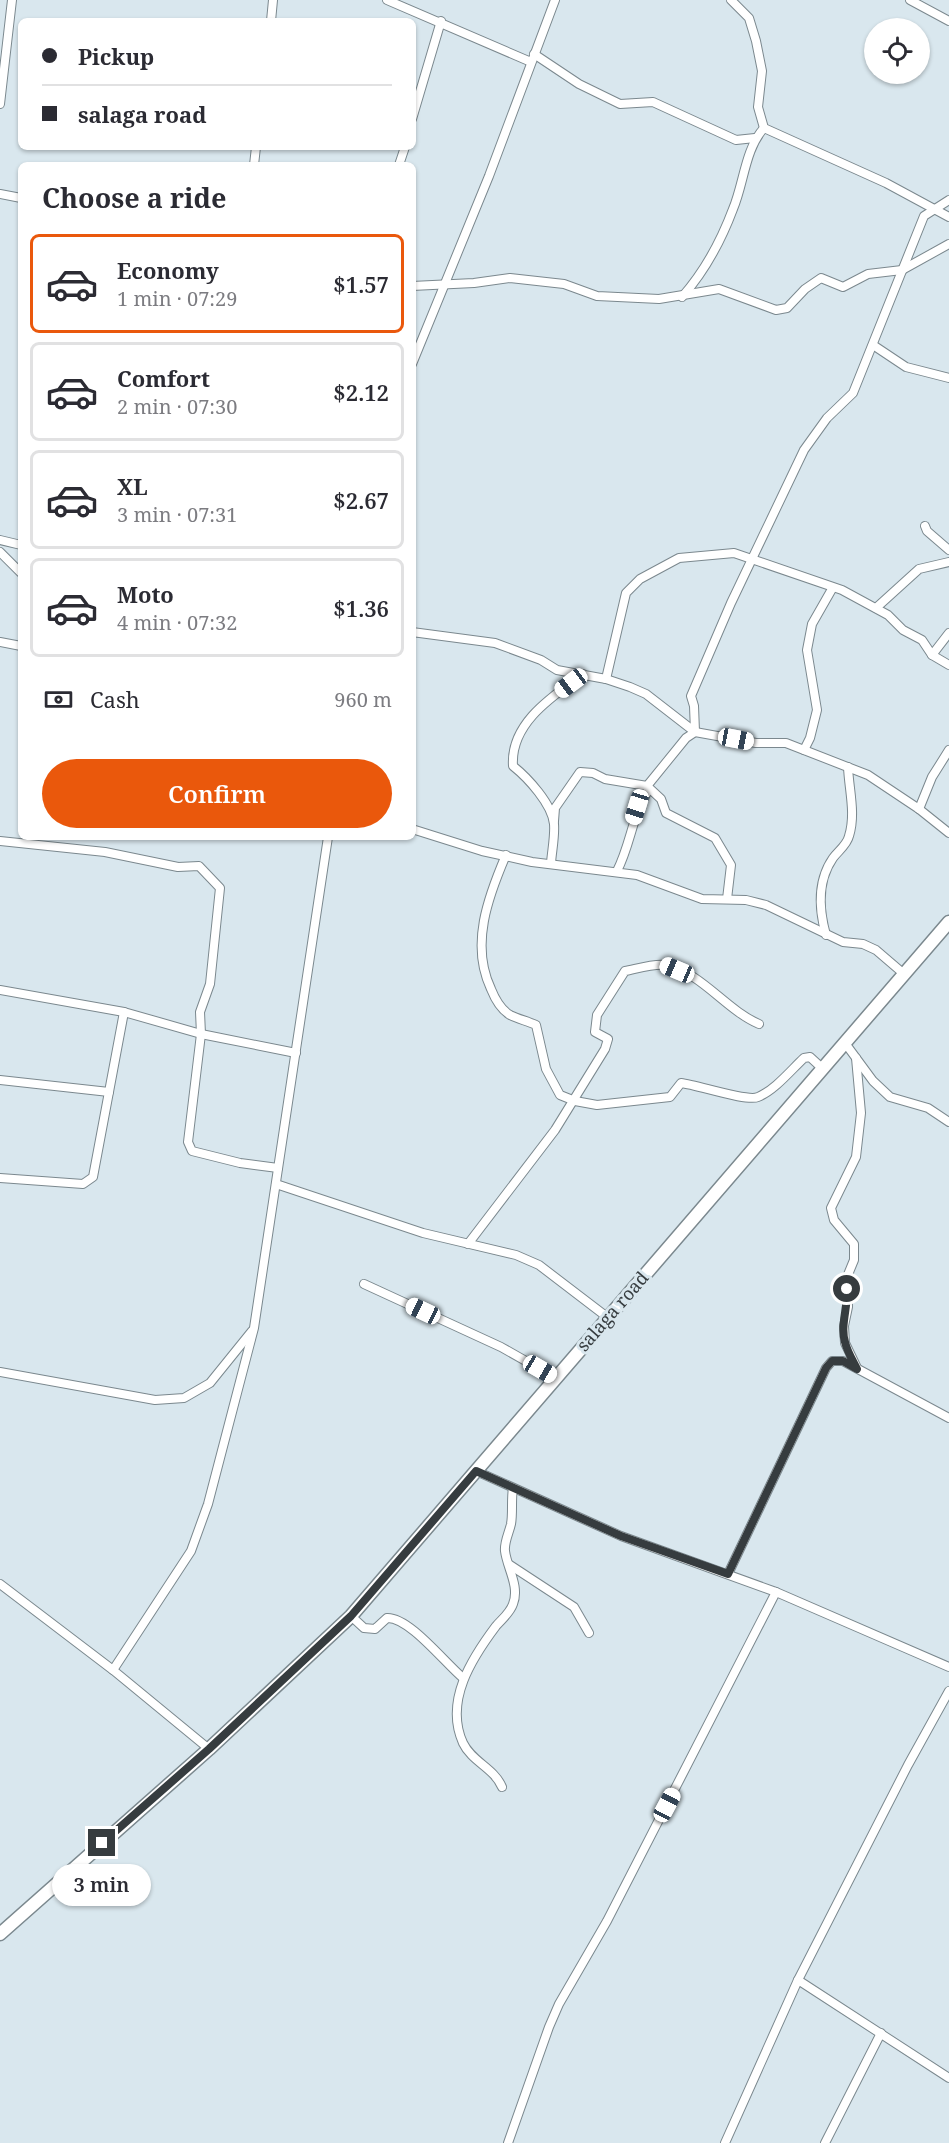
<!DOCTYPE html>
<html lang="en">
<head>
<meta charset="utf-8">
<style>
	:root { --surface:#fff; --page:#f7f7f7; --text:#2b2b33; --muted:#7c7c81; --line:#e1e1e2; --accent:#ea580c }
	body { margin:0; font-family:"Noto Serif",serif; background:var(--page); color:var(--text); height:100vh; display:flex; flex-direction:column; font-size:22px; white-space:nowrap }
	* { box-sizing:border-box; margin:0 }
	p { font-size:20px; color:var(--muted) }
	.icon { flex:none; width:33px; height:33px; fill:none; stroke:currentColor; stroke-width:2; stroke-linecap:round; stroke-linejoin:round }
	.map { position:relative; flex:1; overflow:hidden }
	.sheet { position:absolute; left:18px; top:162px; width:398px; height:678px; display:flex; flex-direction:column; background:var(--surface); border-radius:9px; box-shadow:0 2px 4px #0004 }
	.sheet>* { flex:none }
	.banner { position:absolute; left:18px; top:18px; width:398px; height:132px; border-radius:9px; box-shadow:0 2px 4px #0004; display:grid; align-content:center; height:132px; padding:0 24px; background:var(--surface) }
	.fabs { position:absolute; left:864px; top:18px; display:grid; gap:12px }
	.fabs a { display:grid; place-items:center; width:66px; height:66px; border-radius:50%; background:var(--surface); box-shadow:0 2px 4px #0004; font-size:30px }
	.end { position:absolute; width:27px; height:27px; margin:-14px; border:8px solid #363c3f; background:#fff; box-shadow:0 0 0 3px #fff }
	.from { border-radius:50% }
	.bubble { position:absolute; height:42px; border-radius:21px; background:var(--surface); box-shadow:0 2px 4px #0004; font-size:20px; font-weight:600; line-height:42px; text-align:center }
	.car { position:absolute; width:18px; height:36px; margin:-18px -9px; border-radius:8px; box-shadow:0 0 4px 2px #0007; background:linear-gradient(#fff 24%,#345 0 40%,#fff 0 76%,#345 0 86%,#fff 0) }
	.banner b { display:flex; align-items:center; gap:21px; height:57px; font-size:22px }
	.banner b+b { border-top:2px solid var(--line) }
	.banner i { width:15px; height:15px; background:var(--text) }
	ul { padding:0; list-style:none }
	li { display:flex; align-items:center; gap:18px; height:99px; margin:0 12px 9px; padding:0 12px; border:3px solid var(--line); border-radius:9px }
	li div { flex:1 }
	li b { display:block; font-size:22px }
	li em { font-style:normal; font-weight:600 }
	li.selected { border-color:var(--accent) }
	li>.icon { width:54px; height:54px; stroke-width:1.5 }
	h2 { padding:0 24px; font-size:27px; line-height:72px }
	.pay { display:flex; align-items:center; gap:15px; height:66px; padding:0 24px; font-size:22px }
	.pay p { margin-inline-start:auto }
	.cta { display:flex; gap:12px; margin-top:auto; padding:12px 24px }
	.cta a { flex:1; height:69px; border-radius:36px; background:var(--accent); color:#fff; font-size:24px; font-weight:600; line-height:69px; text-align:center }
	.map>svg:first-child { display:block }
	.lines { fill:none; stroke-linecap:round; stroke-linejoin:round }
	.street-casing { stroke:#7b888e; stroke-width:10 }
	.primary-casing { stroke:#7b888e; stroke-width:15 }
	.street { stroke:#fff; stroke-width:8 }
	.primary { stroke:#fff; stroke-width:12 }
	.route { stroke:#363c3f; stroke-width:8 }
	.labels { text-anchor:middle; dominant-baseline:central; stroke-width:6; stroke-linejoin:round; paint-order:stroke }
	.street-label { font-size:18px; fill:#363c3f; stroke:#d9e7ee }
</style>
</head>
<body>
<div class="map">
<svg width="949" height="2143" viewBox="0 0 949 2143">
	<rect width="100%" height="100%" fill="#d9e7ee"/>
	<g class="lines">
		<!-- street casing -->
		<g class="street-casing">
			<g id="street">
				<path d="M 387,0 L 531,62"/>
				<path d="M 731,0 L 749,18 L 756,41 L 762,71 L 758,107 L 764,128 L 886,183 L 949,217"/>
				<path d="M 910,0 L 949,21"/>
				<path d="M 271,21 L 273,0"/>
				<path d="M 534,54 L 579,84 L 620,104 L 653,102 L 736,140 L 755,138"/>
				<path d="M 0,104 L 12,0"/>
				<path d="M 412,119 L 441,21"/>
				<path d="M 254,165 L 256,147"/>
				<path d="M 399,165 L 405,147"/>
				<path d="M 0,194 L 21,198"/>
				<path d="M 412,286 L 474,283 L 510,278 L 564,284 L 597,296 L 659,299 L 719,289 L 776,310 L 787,308 L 805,289 L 821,278 L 843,287 L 868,274 L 902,270 L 949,244"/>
				<path d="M 682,297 C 704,272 721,241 733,209 C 744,183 745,149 764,128"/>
				<path d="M 873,345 L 906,367 L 949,378"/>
				<path d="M 412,364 L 489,176 L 555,0"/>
				<path d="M 925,526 L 927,531 L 949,550"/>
				<path d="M 0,540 L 21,545"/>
				<path d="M 0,552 L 21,573"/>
				<path d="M 876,608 L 919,569 L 949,562"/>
				<path d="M 412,632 L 495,643 L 541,660 L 557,670 L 606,679 L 630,687 L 646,694 L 695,732 L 756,743 L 786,743 L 868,775 L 919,809 L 949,833"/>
				<path d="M 0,642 L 21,646"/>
				<path d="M 932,655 L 949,633"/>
				<path d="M 606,679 L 626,593 L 640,579 L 679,558 L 734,553 L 842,590 L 888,615 L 903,630 L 922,640 L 932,655 L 949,665"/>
				<path d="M 695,732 L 694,706 L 691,696 L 731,603 L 804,450 L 827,418 L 853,393 L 924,216 L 949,200"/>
				<path d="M 804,750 L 810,738 L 817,710 L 807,650 L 812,624 L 832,589"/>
				<path d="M 647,786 L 661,799 L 666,813 L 715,838 L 731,865 L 727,899"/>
				<path d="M 919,809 L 932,777 L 949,750"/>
				<path d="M 554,821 L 555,808 L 580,772 L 593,773 L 605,779 L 647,786 L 686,738 L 695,732"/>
				<path d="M 412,829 L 482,851 L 532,862 L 637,875 L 702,899 L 746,900 L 766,905 L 843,942 L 863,944 L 876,950 L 904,974"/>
				<path d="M 0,841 L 105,852 L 178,867 L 199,866 L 220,888 L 210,984 L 200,1012 L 201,1034 L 188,1142 L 192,1151 L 240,1163 L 278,1168"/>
				<path d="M 506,855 C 488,897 470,945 491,989 C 495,999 500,1009 510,1015 C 518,1019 527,1021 536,1025 L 546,1069 L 560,1095 L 575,1101 L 597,1105 L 670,1097 L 681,1083 C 698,1085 747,1102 758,1097 C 775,1090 791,1070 804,1058 L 810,1057 L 823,1069"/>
				<path d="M 551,863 C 552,850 555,836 554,824 C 552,804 528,778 513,766 C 510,723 553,696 583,674"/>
				<path d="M 617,871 C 631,844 632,815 649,789"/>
				<path d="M 826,935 C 819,910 817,881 833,858 C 838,851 847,845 849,836 C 856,814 849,790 848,767"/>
				<path d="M 0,990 L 124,1012 L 201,1034 L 296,1053"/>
				<path d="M 845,1043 L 873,1081 L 890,1097 L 928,1108 L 949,1122"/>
				<path d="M 856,1058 L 861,1113 L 856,1157 L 831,1208 L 834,1220 L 854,1244 L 854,1260 L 847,1277 L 848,1307 L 844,1326 L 845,1343 L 857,1368"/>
				<path d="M 0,1080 L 109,1092"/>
				<path d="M 0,1178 L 83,1184 L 93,1177 L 124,1012"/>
				<path d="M 276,1184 L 423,1233 L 516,1255 L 539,1265 L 607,1317"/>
				<path d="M 468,1244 L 555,1130 L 605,1049 L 608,1039 L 595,1032 L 597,1015 L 625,971 C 636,969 654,963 666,965 C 702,973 726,1010 759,1024"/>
				<path d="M 364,1284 L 501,1347 L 554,1377"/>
				<path d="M 0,1372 L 155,1400 L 184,1398 L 210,1383 L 252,1331"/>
				<path d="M 476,1471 L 621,1536 L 776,1592 L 949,1667"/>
				<path d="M 510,1565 L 574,1607 L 589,1633"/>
				<path d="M 728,1574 L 826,1368 L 832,1361 L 843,1361 L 949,1418"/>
				<path d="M 0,1584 L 113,1670 L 209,1749"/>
				<path d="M 351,1616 L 364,1628 L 375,1629 L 387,1618 C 409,1617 444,1662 463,1678"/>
				<path d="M 113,1670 L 191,1551 L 208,1504 L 254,1328 L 328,837"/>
				<path d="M 502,1787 C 494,1768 472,1762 463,1743 C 444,1701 472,1658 496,1626 C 502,1619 510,1613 513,1604 C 520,1586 507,1568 505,1551 C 504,1542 509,1533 511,1524 C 513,1513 511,1500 513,1488"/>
				<path d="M 798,1980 L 949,2078"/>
				<path d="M 508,2143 L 549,2027 L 559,2004 L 607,1921 L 776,1592"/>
				<path d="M 725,2143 L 798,1980 L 908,1765 L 949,1691"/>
				<path d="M 825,2143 L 881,2033"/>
			</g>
		</g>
		<!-- primary casing -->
		<g class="primary-casing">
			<path id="primary" d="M 0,1934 L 209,1749 L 351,1616 L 949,922"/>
		</g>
		<!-- street -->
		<use href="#street" class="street"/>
		<!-- primary -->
		<use href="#primary" class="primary"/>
	</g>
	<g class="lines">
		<!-- route -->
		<path class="route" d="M 102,1843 L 209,1749 L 351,1616 L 476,1471 L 621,1536 L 728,1574 L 826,1368 L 832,1361 L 843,1361 L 857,1369 C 853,1361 847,1351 845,1342 C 840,1326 848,1307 847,1289"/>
	</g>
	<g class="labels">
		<!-- street labels -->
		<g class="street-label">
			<text transform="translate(612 1311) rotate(-49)">salaga road</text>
		</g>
	</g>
</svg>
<div class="fabs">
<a><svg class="icon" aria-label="locate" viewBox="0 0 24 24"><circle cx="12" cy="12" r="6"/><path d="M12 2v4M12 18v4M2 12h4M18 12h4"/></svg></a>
</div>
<i class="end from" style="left:847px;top:1289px"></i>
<i class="end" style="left:102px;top:1843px"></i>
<div class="bubble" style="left:52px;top:1864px;width:99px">3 min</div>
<i class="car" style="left:571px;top:683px;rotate:233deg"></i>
<i class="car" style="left:736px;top:739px;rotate:101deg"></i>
<i class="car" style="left:637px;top:807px;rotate:197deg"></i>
<i class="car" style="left:677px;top:970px;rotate:293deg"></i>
<i class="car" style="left:423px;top:1311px;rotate:295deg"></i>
<i class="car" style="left:540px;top:1369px;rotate:120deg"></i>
<i class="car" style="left:667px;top:1805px;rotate:28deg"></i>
<div class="banner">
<b><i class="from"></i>Pickup</b>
<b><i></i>salaga road</b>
</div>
<section class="sheet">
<h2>Choose a ride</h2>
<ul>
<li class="selected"><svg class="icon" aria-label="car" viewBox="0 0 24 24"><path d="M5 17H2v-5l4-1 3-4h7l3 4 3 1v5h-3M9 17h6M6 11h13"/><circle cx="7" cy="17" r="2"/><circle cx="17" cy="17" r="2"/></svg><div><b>Economy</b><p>1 min · 07:29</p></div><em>$1.57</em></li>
<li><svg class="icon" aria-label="car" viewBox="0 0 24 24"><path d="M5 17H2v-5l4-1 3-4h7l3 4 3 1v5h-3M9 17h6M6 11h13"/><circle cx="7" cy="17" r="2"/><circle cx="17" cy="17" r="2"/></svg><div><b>Comfort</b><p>2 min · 07:30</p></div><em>$2.12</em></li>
<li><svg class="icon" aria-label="car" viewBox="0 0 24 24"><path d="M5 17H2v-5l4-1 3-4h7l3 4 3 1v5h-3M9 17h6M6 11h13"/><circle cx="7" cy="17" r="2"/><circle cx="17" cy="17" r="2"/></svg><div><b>XL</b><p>3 min · 07:31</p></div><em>$2.67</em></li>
<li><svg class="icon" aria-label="car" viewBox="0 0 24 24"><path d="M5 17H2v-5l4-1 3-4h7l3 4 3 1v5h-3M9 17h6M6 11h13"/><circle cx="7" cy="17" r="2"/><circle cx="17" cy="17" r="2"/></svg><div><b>Moto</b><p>4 min · 07:32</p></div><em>$1.36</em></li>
</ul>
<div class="pay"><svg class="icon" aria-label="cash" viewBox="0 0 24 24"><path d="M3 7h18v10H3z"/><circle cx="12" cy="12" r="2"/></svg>Cash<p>960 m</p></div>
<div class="cta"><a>Confirm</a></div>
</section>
</div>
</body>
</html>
